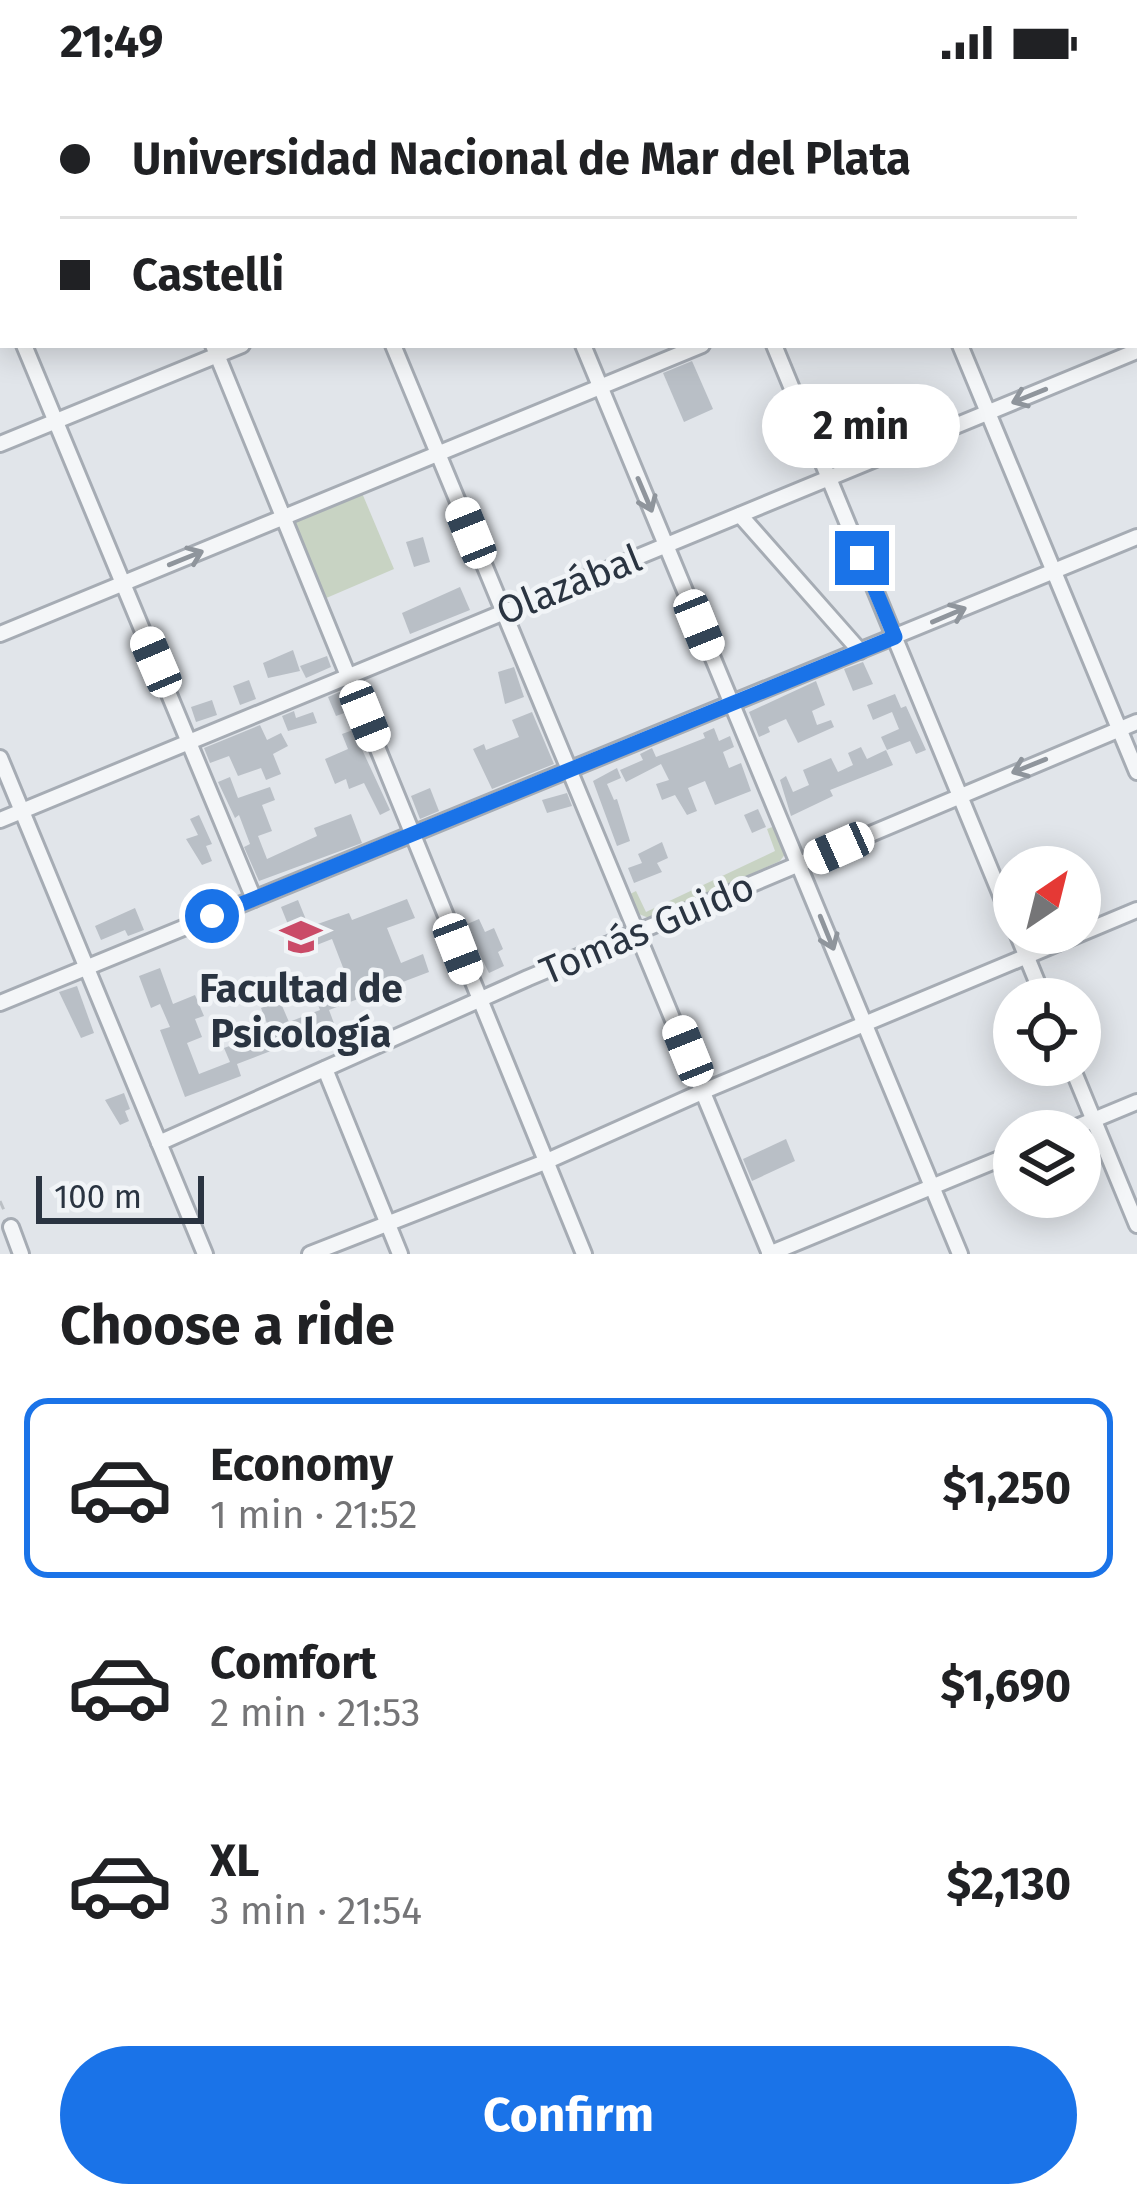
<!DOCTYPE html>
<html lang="en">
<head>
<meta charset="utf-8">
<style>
	:root { --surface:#fff; --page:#f2f2f2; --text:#202124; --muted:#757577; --line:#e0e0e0; --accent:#1a73e8 }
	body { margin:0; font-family:"Fira Sans",sans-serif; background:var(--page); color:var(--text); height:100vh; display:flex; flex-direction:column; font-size:45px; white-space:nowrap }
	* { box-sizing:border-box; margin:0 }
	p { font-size:39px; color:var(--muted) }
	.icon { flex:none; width:66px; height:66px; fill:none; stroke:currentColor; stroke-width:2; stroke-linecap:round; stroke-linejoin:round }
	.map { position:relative; height:1170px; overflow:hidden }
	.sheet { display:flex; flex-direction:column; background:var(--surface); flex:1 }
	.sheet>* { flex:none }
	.guide { position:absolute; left:0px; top:0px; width:1137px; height:264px; box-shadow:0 6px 30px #0003; display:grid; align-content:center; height:264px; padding:0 60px; background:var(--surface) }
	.needle { width:78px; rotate:35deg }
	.fabs { position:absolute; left:993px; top:762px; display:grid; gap:24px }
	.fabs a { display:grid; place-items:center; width:108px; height:108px; border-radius:50%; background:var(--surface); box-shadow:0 6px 30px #0003; font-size:60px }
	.scale { position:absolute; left:36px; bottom:30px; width:168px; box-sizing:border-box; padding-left:12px; border:6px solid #2a3441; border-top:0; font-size:33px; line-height:42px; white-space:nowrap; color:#2a3441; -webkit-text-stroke:9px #f1f4f7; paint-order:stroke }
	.end { position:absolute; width:54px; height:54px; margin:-27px; border:15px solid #1a73e8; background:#fff; box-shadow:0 0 0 6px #fff }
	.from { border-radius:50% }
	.bubble { position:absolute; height:84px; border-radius:42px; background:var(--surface); box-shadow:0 6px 30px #0003; font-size:39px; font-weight:700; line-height:84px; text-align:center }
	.car { position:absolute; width:36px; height:72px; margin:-36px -18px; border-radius:15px; box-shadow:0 0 9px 3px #0007; background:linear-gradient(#fff 24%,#345 0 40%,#fff 0 76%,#345 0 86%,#fff 0) }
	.guide b { display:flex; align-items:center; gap:42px; height:114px; font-size:45px }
	.guide b+b { border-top:3px solid var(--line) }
	.guide i { width:30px; height:30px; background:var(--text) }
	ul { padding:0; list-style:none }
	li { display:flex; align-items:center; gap:36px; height:180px; margin:0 24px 18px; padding:0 36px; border:6px solid transparent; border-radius:24px }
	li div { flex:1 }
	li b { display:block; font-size:45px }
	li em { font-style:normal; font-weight:700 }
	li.current { border-color:var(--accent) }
	li>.icon { width:108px; height:108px; stroke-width:1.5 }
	h2 { padding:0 60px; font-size:54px; line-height:144px }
	.button { display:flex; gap:24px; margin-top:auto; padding:24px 60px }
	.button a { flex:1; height:138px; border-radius:72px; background:var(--accent); color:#fff; font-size:48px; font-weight:700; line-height:138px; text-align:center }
	.status { display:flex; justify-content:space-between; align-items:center; height:84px; padding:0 60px; background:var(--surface); direction:ltr }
	.status svg { height:33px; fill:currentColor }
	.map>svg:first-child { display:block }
	.green { fill:#c8d3c3 }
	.building { fill:#b9bfc6 }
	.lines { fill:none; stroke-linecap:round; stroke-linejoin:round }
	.street-casing { stroke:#a6acb4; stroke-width:20 }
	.path { stroke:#bbc0c5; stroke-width:3; stroke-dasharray:9 9; stroke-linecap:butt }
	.street { stroke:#f4f6f8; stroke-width:14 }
	.oneway { stroke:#8f959c }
	.route { stroke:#1a73e8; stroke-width:15 }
	.labels { text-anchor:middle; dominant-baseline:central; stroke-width:9; stroke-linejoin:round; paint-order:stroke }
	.street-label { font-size:39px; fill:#2a3441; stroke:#f1f4f7 }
	.poi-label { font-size:39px; font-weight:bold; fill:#2a3441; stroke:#f1f4f7 }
</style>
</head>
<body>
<div class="status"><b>21:49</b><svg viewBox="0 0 49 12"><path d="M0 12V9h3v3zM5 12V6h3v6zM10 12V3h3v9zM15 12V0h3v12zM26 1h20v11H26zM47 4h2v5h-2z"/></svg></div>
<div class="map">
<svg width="1137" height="1170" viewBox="0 0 1137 1170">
	<rect width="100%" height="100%" fill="#e1e5ea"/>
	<!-- green -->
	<g class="green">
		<path d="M 362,409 L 394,485 L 324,515 L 292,438 Z"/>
		<path d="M 775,742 L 786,769 L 780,777 L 651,835 L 639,830 L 630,810 L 636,807 L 646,828 L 775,767 L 767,745 Z"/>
	</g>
	<!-- building -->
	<g class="building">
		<path d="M 692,277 L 713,325 L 684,338 L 663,289 Z"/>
		<path d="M 423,453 L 430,478 L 414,483 L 406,458 Z"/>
		<path d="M 460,503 L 470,526 L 410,550 L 402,529 Z"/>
		<path d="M 293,566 L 300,587 L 268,594 L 263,579 Z"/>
		<path d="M 327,572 L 331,583 L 306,594 L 300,582 Z"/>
		<path d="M 863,578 L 873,600 L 853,607 L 844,585 Z"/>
		<path d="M 514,583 L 524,613 L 505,620 L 498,588 Z"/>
		<path d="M 249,596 L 256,615 L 240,621 L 233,602 Z"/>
		<path d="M 816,597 L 825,621 L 812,627 L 817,641 L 831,636 L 834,643 L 798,659 L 786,635 L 768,643 L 770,648 L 759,653 L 749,628 Z"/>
		<path d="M 342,607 L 350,627 L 336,632 L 328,613 Z"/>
		<path d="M 895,610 L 901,624 L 906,622 L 926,666 L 916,670 L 910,657 L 887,666 L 881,653 L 899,645 L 892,628 L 873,636 L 867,621 Z"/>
		<path d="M 212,616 L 217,631 L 196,638 L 191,623 Z"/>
		<path d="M 294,627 L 296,634 L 313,628 L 317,639 L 288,647 L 282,632 Z"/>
		<path d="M 532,628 L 554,680 L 492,705 L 473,665 L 484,660 L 486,666 L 519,653 L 512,636 Z"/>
		<path d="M 260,641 L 267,656 L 281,649 L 288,662 L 273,670 L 281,690 L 266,696 L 261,684 L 238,692 L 229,672 L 210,679 L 204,664 Z"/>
		<path d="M 714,644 L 719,657 L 730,652 L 734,663 L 723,668 L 729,684 L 741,679 L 751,707 L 715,721 L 705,697 L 688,704 L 697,727 L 687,731 L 675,711 L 662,716 L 656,700 L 669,696 L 661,680 L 626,698 L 620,686 L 643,676 L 640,670 L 652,664 L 656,673 L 672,667 L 705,654 L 703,649 Z"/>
		<path d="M 353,646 L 390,726 L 380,731 L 364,699 L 349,705 L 346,695 L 335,700 L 325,675 L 348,665 L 342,650 Z"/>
		<path d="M 861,663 L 867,675 L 886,666 L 893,681 L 830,706 L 833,712 L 791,732 L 780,696 L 786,692 L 793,708 L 809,701 L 803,686 L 831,674 L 838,688 L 853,681 L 848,669 Z"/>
		<path d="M 617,684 L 621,694 L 607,700 L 614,716 L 617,715 L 630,757 L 617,762 L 593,697 Z"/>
		<path d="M 230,693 L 238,714 L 270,703 L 275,716 L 262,721 L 272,747 L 258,752 L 267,775 L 317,752 L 314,744 L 351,730 L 362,759 L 259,797 L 244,763 L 250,760 L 239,731 L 235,734 L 218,698 Z"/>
		<path d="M 430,704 L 439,727 L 420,735 L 411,712 Z"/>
		<path d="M 567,709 L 572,722 L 547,729 L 542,716 Z"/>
		<path d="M 758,725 L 766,743 L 752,749 L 744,731 Z"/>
		<path d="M 199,731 L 212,760 L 206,762 L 212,777 L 202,781 L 186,755 L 198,751 L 190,735 Z"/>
		<path d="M 662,758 L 668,774 L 657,779 L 662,788 L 634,799 L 628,784 L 642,779 L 638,770 Z"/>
		<path d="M 407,815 L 415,834 L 387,844 L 401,879 L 423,870 L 429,888 L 329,926 L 335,942 L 237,980 L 241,992 L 185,1013 L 160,946 L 170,943 L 160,920 L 151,924 L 139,892 L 160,884 L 173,920 L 195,911 L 204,932 L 195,935 L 202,953 L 187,959 L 199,990 L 230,978 L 224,964 L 270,947 L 261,924 L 280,917 L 289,938 L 320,926 L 315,912 L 349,899 L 332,855 L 299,868 L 281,823 L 298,816 L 309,843 L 349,829 L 352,836 Z"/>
		<path d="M 135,824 L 144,846 L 128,852 L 125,846 L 101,856 L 95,842 Z"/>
		<path d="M 479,835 L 485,848 L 494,844 L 503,865 L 498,868 L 504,882 L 489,889 L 465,841 Z"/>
		<path d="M 77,902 L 94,949 L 81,954 L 59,908 Z"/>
		<path d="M 124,1009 L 130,1025 L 125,1027 L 129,1037 L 120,1041 L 105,1016 Z"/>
		<path d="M 786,1055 L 795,1077 L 752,1097 L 743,1075 Z"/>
	</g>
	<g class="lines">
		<!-- street casing -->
		<g class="street-casing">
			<g id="street">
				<path d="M 105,0 L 106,3"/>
				<path d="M 284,0 L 286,3"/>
				<path d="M 475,0 L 476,3"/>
				<path d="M 666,0 L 667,3"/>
				<path d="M 852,0 L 853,3"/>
				<path d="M 1040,0 L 1042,3"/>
				<path d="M 421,3 L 428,0"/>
				<path d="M 871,3 L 878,0"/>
				<path d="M 1134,83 L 1137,82"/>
				<path d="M 0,176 L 3,175"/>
				<path d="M 0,204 L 3,212"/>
				<path d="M 1134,228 L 1137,235"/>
				<path d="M 24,261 L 254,815"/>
				<path d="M 213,261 L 584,1170"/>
				<path d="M 393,261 L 770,1170"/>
				<path d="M 583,261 L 960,1170"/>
				<path d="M 774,261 L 1014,843"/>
				<path d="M 960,261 L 1137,688"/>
				<path d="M 0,360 L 242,261"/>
				<path d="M 740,431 L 860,567"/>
				<path d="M 0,550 L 702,261"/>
				<path d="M 0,674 L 205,1170"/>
				<path d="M 0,736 L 1137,267"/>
				<path d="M 1017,849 L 1044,915"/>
				<path d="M 0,919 L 1137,453"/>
				<path d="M 1071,981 L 1137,1141"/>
				<path d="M 325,985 L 400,1170"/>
				<path d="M 1067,1047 L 1137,1018"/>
				<path d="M 159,1059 L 528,894 L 1137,638"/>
				<path d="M 11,1143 L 21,1170"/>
				<path d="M 310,1170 L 545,1078 L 704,1007 L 1137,826"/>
				<path d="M 769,1170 L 1014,1069"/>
			</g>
		</g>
		<!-- path -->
		<path class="path" d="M 0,1117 L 6,1131"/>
		<!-- street -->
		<use href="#street" class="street"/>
	</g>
	<!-- one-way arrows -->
	<defs><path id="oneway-shaft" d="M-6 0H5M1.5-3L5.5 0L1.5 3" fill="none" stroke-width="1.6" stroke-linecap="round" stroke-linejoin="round" transform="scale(3)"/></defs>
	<g class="oneway">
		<use href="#oneway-shaft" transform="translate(1029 312) rotate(158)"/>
		<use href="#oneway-shaft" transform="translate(645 411) rotate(67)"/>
		<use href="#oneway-shaft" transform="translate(186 474) rotate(-22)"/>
		<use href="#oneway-shaft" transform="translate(949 531) rotate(-23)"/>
		<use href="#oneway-shaft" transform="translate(1029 682) rotate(158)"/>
		<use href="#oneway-shaft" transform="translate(827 849) rotate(68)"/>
	</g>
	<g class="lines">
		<!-- route -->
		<path class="route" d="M 212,832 L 895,553 L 862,474"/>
	</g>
	<!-- icons -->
	<defs>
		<g id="university-bare" transform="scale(3.24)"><path d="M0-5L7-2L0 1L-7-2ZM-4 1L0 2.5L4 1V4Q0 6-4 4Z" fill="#ca4b68" stroke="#f1f4f7" stroke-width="2.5" paint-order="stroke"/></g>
	</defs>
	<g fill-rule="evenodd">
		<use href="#university-bare" x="301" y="853"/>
	</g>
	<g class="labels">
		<!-- street labels -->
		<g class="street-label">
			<text transform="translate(569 501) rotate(-22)">Olazábal</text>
			<text transform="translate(647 845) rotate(-23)">Tomás Guido</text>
		</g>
		<!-- poi labels -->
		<g class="poi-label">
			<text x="301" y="905">Facultad de<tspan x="301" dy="45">Psicología</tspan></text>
		</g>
	</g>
</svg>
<div class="fabs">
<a><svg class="needle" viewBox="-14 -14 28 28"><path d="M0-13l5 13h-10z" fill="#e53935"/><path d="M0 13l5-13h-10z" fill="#757577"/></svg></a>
<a><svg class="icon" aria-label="locate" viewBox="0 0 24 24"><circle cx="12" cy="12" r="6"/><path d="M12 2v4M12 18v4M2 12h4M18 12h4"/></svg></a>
<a><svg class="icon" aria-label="layers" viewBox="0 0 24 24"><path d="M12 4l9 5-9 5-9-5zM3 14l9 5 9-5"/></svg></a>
</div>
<div class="scale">100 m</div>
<i class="end from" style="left:212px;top:832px"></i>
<i class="end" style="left:862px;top:474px"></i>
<div class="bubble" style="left:762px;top:300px;width:198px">2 min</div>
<i class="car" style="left:471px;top:449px;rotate:338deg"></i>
<i class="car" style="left:699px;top:541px;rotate:158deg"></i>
<i class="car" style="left:156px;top:578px;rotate:337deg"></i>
<i class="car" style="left:365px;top:632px;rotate:158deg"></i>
<i class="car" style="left:839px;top:764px;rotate:246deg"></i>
<i class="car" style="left:458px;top:865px;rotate:159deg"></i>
<i class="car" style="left:688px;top:967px;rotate:338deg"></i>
<div class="guide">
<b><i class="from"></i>Universidad Nacional de Mar del Plata</b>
<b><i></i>Castelli</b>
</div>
</div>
<section class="sheet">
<h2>Choose a ride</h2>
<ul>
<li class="current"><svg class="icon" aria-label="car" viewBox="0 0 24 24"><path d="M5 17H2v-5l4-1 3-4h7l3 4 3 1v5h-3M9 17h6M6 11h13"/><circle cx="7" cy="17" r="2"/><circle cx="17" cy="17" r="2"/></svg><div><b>Economy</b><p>1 min · 21:52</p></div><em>$1,250</em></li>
<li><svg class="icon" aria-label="car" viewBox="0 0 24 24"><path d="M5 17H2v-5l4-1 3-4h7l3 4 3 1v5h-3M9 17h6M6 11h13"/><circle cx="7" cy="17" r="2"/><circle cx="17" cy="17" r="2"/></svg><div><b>Comfort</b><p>2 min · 21:53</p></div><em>$1,690</em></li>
<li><svg class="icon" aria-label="car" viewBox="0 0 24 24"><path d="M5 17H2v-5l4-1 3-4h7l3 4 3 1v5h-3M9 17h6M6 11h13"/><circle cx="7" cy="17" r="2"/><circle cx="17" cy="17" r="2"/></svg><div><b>XL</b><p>3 min · 21:54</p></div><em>$2,130</em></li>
</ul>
<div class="button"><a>Confirm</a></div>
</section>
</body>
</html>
